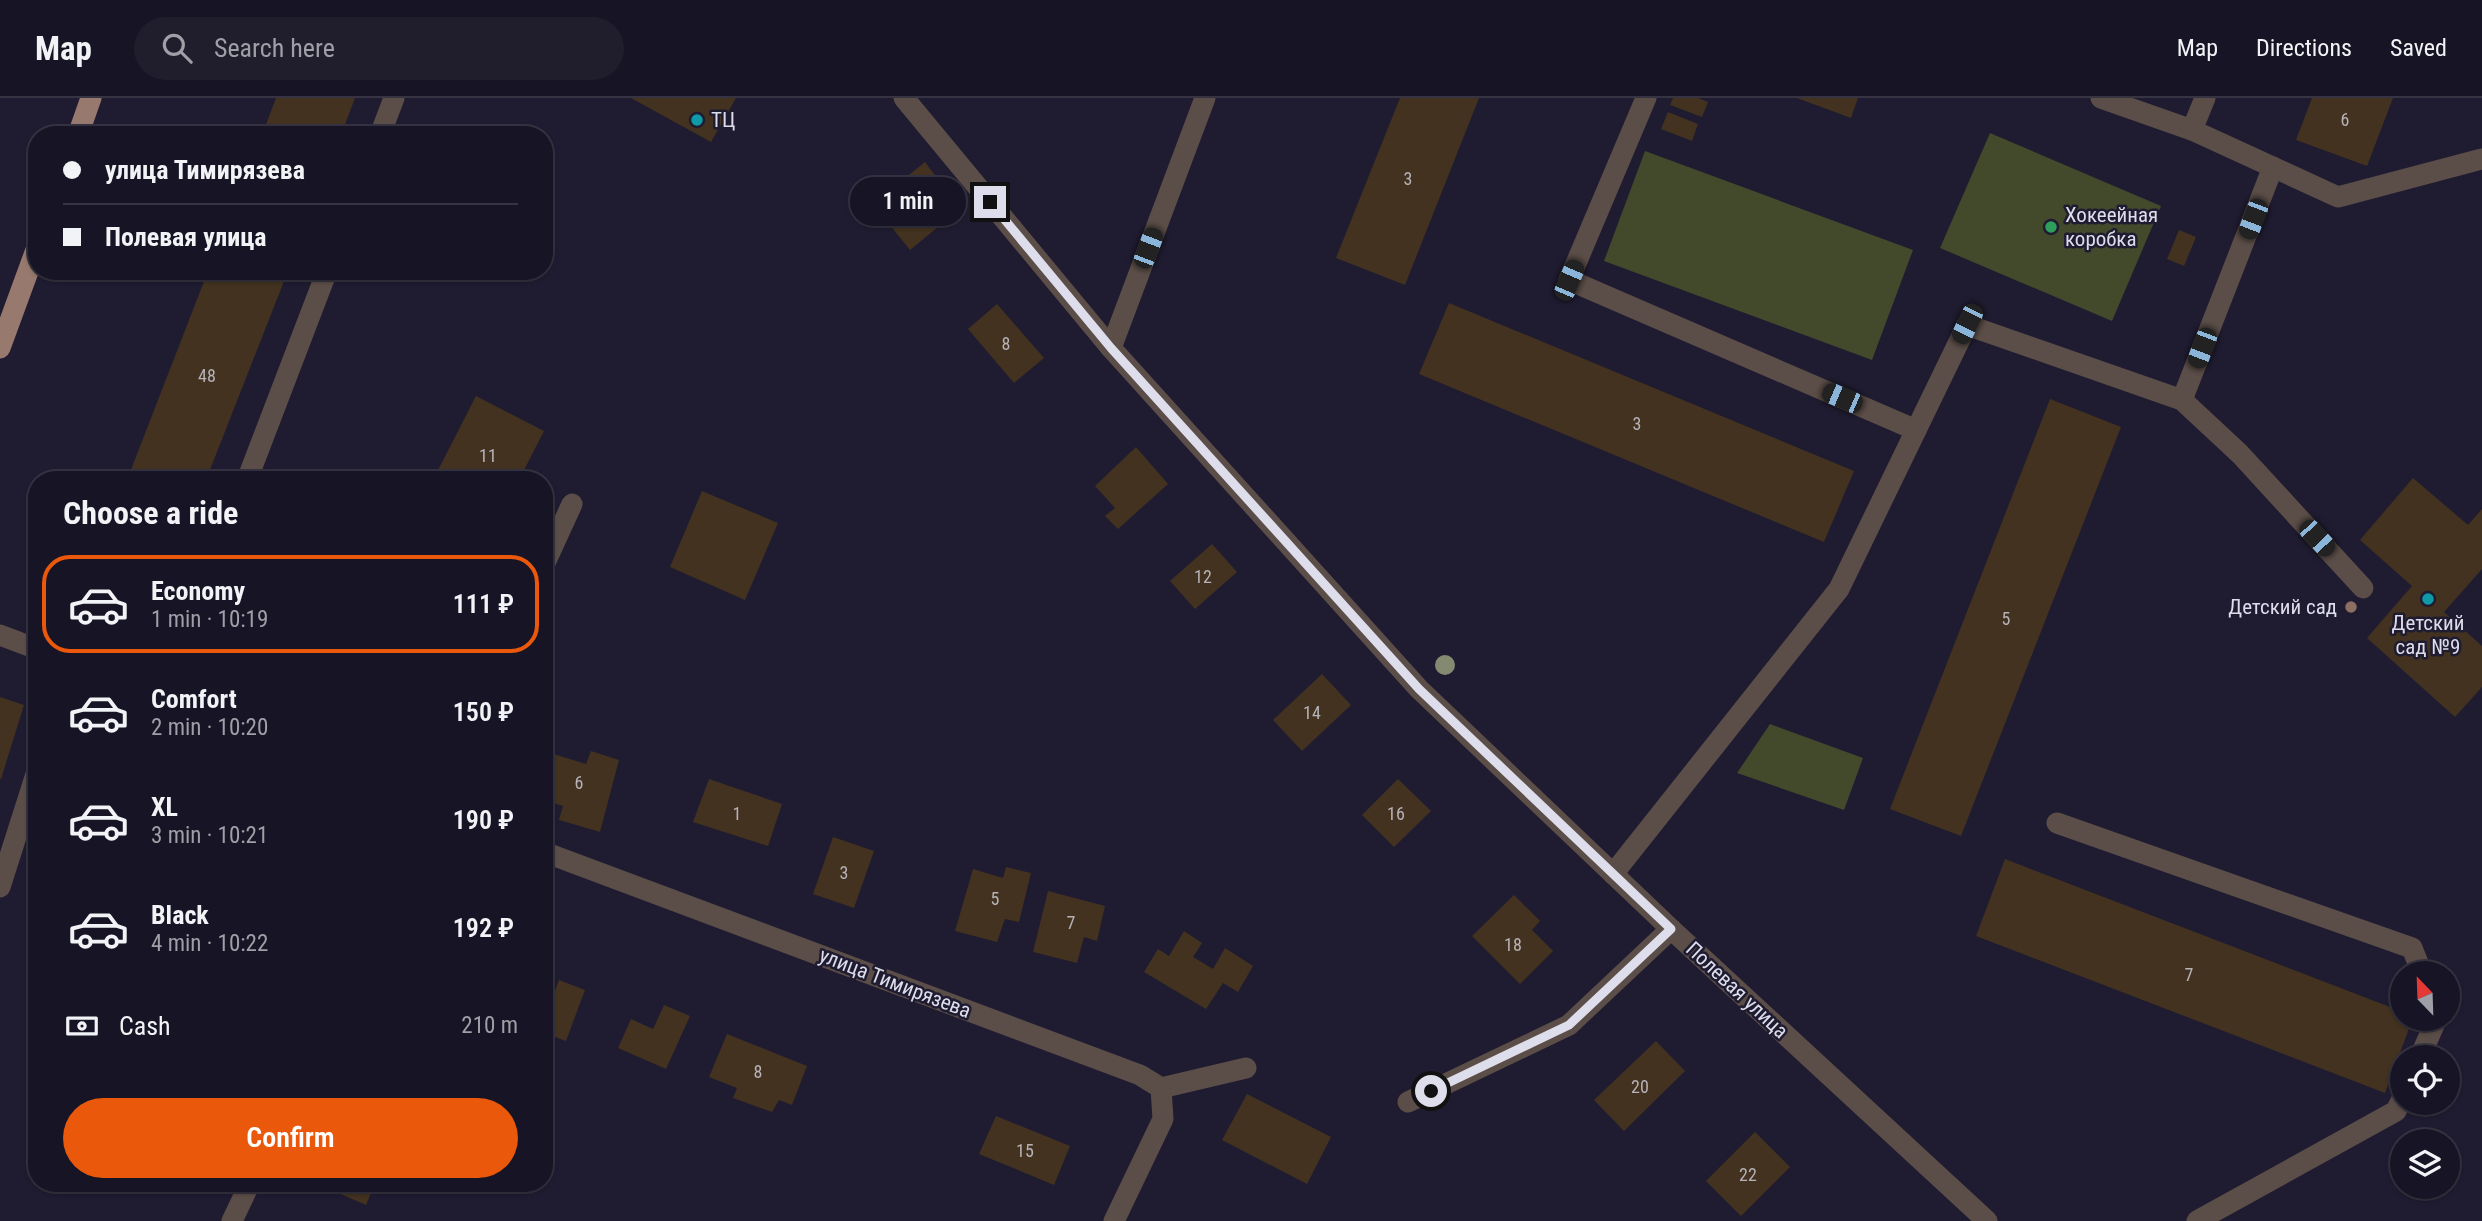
<!DOCTYPE html>
<html lang="en">
<head>
<meta charset="utf-8">
<style>
	:root { --surface:#171525; --page:#201e2d; --text:#f1f3f6; --muted:#9e9fa7; --line:#363442; --accent:#ea580c }
	body { margin:0; font-family:"Roboto Condensed",sans-serif; background:var(--page); color:var(--text); height:100vh; display:flex; flex-direction:column; font-size:26px; white-space:nowrap }
	* { box-sizing:border-box; margin:0 }
	p { font-size:23px; color:var(--muted) }
	.icon { flex:none; width:38px; height:38px; fill:none; stroke:currentColor; stroke-width:2; stroke-linecap:round; stroke-linejoin:round }
	.map { position:relative; flex:1; overflow:hidden }
	.details { position:absolute; left:28px; top:373px; width:525px; height:721px; display:flex; flex-direction:column; background:var(--surface); border-radius:28px; box-shadow:0 2px 5px #0004,0 0 0 2px var(--line) }
	.details>* { flex:none }
	.hud { position:absolute; left:28px; top:28px; width:525px; height:154px; border-radius:28px; box-shadow:0 2px 5px #0004,0 0 0 2px var(--line); display:grid; align-content:center; height:154px; padding:0 35px; background:var(--surface) }
	.needle { width:46px; rotate:337deg }
	.controls { position:absolute; left:2390px; top:863px; display:grid; gap:14px }
	.controls a { display:grid; place-items:center; width:70px; height:70px; border-radius:50%; background:var(--surface); box-shadow:0 2px 5px #0004,0 0 0 2px var(--line); font-size:35px }
	.end { position:absolute; width:32px; height:32px; margin:-16px; border:9px solid #ddddeb; background:#111; box-shadow:0 0 0 4px #111 }
	.from { border-radius:50% }
	.bubble { position:absolute; height:49px; border-radius:24px; background:var(--surface); box-shadow:0 2px 5px #0004,0 0 0 2px var(--line); font-size:23px; font-weight:600; line-height:49px; text-align:center }
	.car { position:absolute; width:21px; height:42px; margin:-21px -10px; border-radius:9px; box-shadow:0 0 5px 2px #0007; background:linear-gradient(#222 24%,#8ab4d8 0 40%,#222 0 76%,#8ab4d8 0 86%,#222 0) }
	.hud b { display:flex; align-items:center; gap:24px; height:66px; font-size:26px }
	.hud b+b { border-top:2px solid var(--line) }
	.hud i { width:18px; height:18px; background:var(--text) }
	ul { padding:0; list-style:none }
	li { display:flex; align-items:center; gap:21px; height:98px; margin:0 14px 10px; padding:0 21px; border:4px solid transparent; border-radius:28px }
	li div { flex:1 }
	li b { display:block; font-size:26px }
	li em { font-style:normal; font-weight:600 }
	li.on { border-color:var(--accent) }
	li>.icon { width:63px; height:63px; stroke-width:1.5 }
	h2 { padding:0 35px; font-size:32px; line-height:84px }
	.pay { display:flex; align-items:center; gap:18px; height:77px; padding:0 35px; font-size:26px }
	.pay p { margin-inline-start:auto }
	.primary-button { display:flex; gap:14px; margin-top:auto; padding:14px 35px }
	.primary-button a { flex:1; height:80px; border-radius:42px; background:var(--accent); color:#fff; font-size:28px; font-weight:600; line-height:80px; text-align:center }
	header { display:flex; align-items:center; gap:42px; box-sizing:border-box; height:98px; padding:0 35px; background:var(--surface); border-bottom:2px solid var(--line) }
	header strong { font-size:33px }
	nav { display:flex; gap:38px; margin-inline-start:auto; font-size:24px }
	.search { width:490px; height:63px; background:var(--page); display:flex; align-items:center; gap:18px; box-sizing:border-box; padding:0 24px; border-radius:38px; color:var(--muted); font-size:26px }
	.map>svg:first-child { display:block }
	.green { fill:#43492b }
	.building { fill:#42321f }
	.lines { fill:none; stroke-linecap:round; stroke-linejoin:round }
	.minor { stroke:#5b4d47; stroke-width:21 }
	.major { stroke:#97796e; stroke-width:21 }
	.tree { fill:#848972 }
	.route { stroke:#ddddeb; stroke-width:9 }
	.culture-dot { fill:#0f9aa8; stroke:#1f1c31; stroke-width:2.5 }
	.leisure-dot { fill:#2e9e5b; stroke:#1f1c31; stroke-width:2.5 }
	.education-dot { fill:#8d6e63; stroke:#1f1c31; stroke-width:2.5 }
	.labels { text-anchor:middle; dominant-baseline:central; stroke-width:5; stroke-linejoin:round; paint-order:stroke }
	.number-label { font-size:18px; fill:#b6b2b8 }
	.poi-label { font-size:21px; fill:#ddddeb; stroke:#1f1c31; text-anchor:start }
	.street-label { font-size:21px; fill:#ddddeb; stroke:#1f1c31 }
</style>
</head>
<body>
<header>
<strong>Map</strong>
<div class="search"><svg class="icon" aria-label="search" viewBox="0 0 24 24"><circle cx="10" cy="10" r="6"/><path d="M15 15l6 6"/></svg>Search here</div>
<nav><a>Map</a><a>Directions</a><a>Saved</a></nav>
</header>
<div class="map">
<svg width="2482" height="1123" viewBox="0 0 2482 1123">
	<rect width="100%" height="100%" fill="#1f1c31"/>
	<!-- green -->
	<g class="green">
		<path d="M 1990,35 L 2161,108 L 2112,223 L 1940,150 Z"/>
		<path d="M 1645,53 L 1913,152 L 1872,262 L 1604,163 Z"/>
		<path d="M 1770,626 L 1863,660 L 1844,712 L 1737,675 Z"/>
	</g>
	<!-- building -->
	<g class="building">
		<path d="M 276,0 L 355,0 L 341,37 L 262,37 Z"/>
		<path d="M 631,0 L 736,0 L 711,44 Z"/>
		<path d="M 1400,0 L 1479,0 L 1405,187 L 1336,160 Z"/>
		<path d="M 1673,0 L 1698,0 L 1708,4 L 1702,19 L 1670,7 Z"/>
		<path d="M 1797,0 L 1858,0 L 1851,20 Z"/>
		<path d="M 2312,0 L 2393,0 L 2367,68 L 2296,42 Z"/>
		<path d="M 1668,14 L 1698,26 L 1692,43 L 1661,31 Z"/>
		<path d="M 925,64 L 937,80 L 931,85 L 955,115 L 910,152 L 873,106 Z"/>
		<path d="M 2179,132 L 2196,139 L 2184,168 L 2167,161 Z"/>
		<path d="M 208,173 L 288,173 L 206,382 L 127,382 Z"/>
		<path d="M 1449,205 L 1854,373 L 1824,444 L 1419,276 Z"/>
		<path d="M 997,206 L 1044,260 L 1014,285 L 968,231 Z"/>
		<path d="M 476,298 L 544,333 L 519,382 L 433,382 Z"/>
		<path d="M 2050,301 L 2121,329 L 1961,738 L 1890,711 Z"/>
		<path d="M 1136,349 L 1168,386 L 1118,431 L 1105,418 L 1115,410 L 1095,388 Z"/>
		<path d="M 2413,380 L 2468,427 L 2482,411 L 2482,471 L 2444,514 L 2482,548 L 2482,589 L 2455,619 L 2367,540 L 2412,488 L 2360,442 Z"/>
		<path d="M 702,393 L 778,425 L 745,502 L 670,469 Z"/>
		<path d="M 1212,446 L 1237,474 L 1195,511 L 1170,483 Z"/>
		<path d="M 1322,576 L 1351,607 L 1302,653 L 1273,622 Z"/>
		<path d="M 0,599 L 24,607 L 1,681 L 0,681 Z"/>
		<path d="M 591,653 L 619,662 L 600,734 L 559,722 L 563,708 L 544,702 L 544,663 L 547,654 L 586,666 Z"/>
		<path d="M 709,681 L 782,706 L 768,748 L 693,724 Z"/>
		<path d="M 1398,681 L 1431,713 L 1394,749 L 1362,717 Z"/>
		<path d="M 833,739 L 874,753 L 854,810 L 813,796 Z"/>
		<path d="M 2005,761 L 2403,914 L 2403,920 L 2413,920 L 2385,995 L 1976,838 Z"/>
		<path d="M 1006,769 L 1031,775 L 1019,824 L 1005,821 L 997,844 L 955,833 L 973,771 L 1003,780 Z"/>
		<path d="M 1048,793 L 1105,808 L 1097,843 L 1084,839 L 1077,865 L 1033,854 Z"/>
		<path d="M 1514,797 L 1540,823 L 1532,832 L 1553,853 L 1520,886 L 1472,838 Z"/>
		<path d="M 1184,833 L 1202,845 L 1193,859 L 1213,871 L 1225,850 L 1253,868 L 1238,894 L 1223,885 L 1206,911 L 1144,874 L 1158,851 L 1169,858 Z"/>
		<path d="M 559,882 L 585,892 L 566,943 L 544,935 L 544,894 L 553,898 Z"/>
		<path d="M 664,907 L 690,918 L 666,971 L 618,950 L 631,921 L 653,931 Z"/>
		<path d="M 727,936 L 807,968 L 792,1007 L 779,1002 L 772,1014 L 733,1000 L 737,990 L 709,979 Z"/>
		<path d="M 1656,943 L 1685,973 L 1624,1033 L 1594,1002 Z"/>
		<path d="M 1247,996 L 1331,1039 L 1307,1086 L 1222,1042 Z"/>
		<path d="M 996,1018 L 1070,1048 L 1054,1087 L 979,1056 Z"/>
		<path d="M 1755,1034 L 1790,1069 L 1741,1118 L 1706,1083 Z"/>
		<path d="M 321,1085 L 375,1085 L 366,1107 L 320,1087 Z"/>
	</g>
	<g class="lines">
		<!-- minor -->
		<g class="minor">
			<path d="M 904,0 L 1111,250 L 1419,591 L 1671,831 L 1987,1123"/>
			<path d="M 1646,0 L 1569,182 L 1916,332"/>
			<path d="M 2101,0 L 2192,32 L 2338,99 L 2482,61"/>
			<path d="M 2192,32 L 2205,0"/>
			<path d="M 380,37 L 394,0"/>
			<path d="M 1111,250 L 1205,0"/>
			<path d="M 2182,302 L 2240,356 L 2363,490"/>
			<path d="M 247,382 L 327,173"/>
			<path d="M 544,467 L 572,406"/>
			<path d="M 0,537 L 37,551"/>
			<path d="M 2057,725 L 2412,850 L 2422,875"/>
			<path d="M 544,754 L 1140,977 L 1161,990 L 1246,970"/>
			<path d="M 1613,776 L 1839,491 L 1967,227 L 2182,302 L 2273,69"/>
			<path d="M 0,789 L 37,673"/>
			<path d="M 2420,959 L 2437,920"/>
			<path d="M 1408,1004 L 1569,927 L 1671,831"/>
			<path d="M 232,1123 L 250,1085"/>
			<path d="M 1114,1123 L 1163,1021 L 1161,990"/>
			<path d="M 2197,1123 L 2396,1013 L 2403,999"/>
		</g>
		<!-- major -->
		<g class="major">
			<path d="M 78,37 L 91,0"/>
			<path d="M 0,250 L 37,149"/>
		</g>
	</g>
	<!-- trees -->
	<circle class="tree" cx="1445" cy="567" r="10"/>
	<g class="lines">
		<!-- route -->
		<path class="route" d="M 990,104 L 1111,250 L 1419,591 L 1671,831 L 1569,927 L 1431,993"/>
	</g>
	<!-- markers -->
	<g class="culture-dot">
		<circle cx="697" cy="22" r="7"/>
		<circle cx="2428" cy="501" r="7"/>
	</g>
	<circle class="leisure-dot" cx="2051" cy="129" r="7"/>
	<circle class="education-dot" cx="2351" cy="509" r="7"/>
	<g class="labels">
		<!-- number labels -->
		<g class="number-label">
			<text x="2345" y="21">6</text>
			<text x="1408" y="80">3</text>
			<text x="1006" y="245">8</text>
			<text x="207" y="277">48</text>
			<text x="1637" y="325">3</text>
			<text x="488" y="357">11</text>
			<text x="1203" y="478">12</text>
			<text x="2006" y="520">5</text>
			<text x="1312" y="614">14</text>
			<text x="579" y="684">6</text>
			<text x="737" y="715">1</text>
			<text x="1396" y="715">16</text>
			<text x="844" y="774">3</text>
			<text x="995" y="800">5</text>
			<text x="1071" y="824">7</text>
			<text x="1513" y="846">18</text>
			<text x="2189" y="876">7</text>
			<text x="758" y="973">8</text>
			<text x="1640" y="988">20</text>
			<text x="1025" y="1052">15</text>
			<text x="1748" y="1076">22</text>
		</g>
		<!-- poi labels -->
		<g class="poi-label">
			<text x="711" y="22">ТЦ</text>
			<text x="2065" y="117">Хокеейная<tspan x="2065" dy="24">коробка</tspan></text>
			<text x="2337" y="509" text-anchor="end">Детский сад</text>
			<text x="2428" y="525" text-anchor="middle">Детский<tspan x="2428" dy="24">сад №9</tspan></text>
		</g>
		<!-- street labels -->
		<g class="street-label">
			<text transform="translate(895 885) rotate(21)">улица Тимирязева</text>
			<text transform="translate(1737 892) rotate(43)">Полевая улица</text>
		</g>
	</g>
</svg>
<div class="controls">
<a><svg class="needle" viewBox="-14 -14 28 28"><path d="M0-13l5 13h-10z" fill="#e53935"/><path d="M0 13l5-13h-10z" fill="#9e9fa7"/></svg></a>
<a><svg class="icon" aria-label="locate" viewBox="0 0 24 24"><circle cx="12" cy="12" r="6"/><path d="M12 2v4M12 18v4M2 12h4M18 12h4"/></svg></a>
<a><svg class="icon" aria-label="layers" viewBox="0 0 24 24"><path d="M12 4l9 5-9 5-9-5zM3 14l9 5 9-5"/></svg></a>
</div>
<i class="end from" style="left:1431px;top:993px"></i>
<i class="end" style="left:990px;top:104px"></i>
<div class="bubble" style="left:850px;top:79px;width:116px">1 min</div>
<i class="car" style="left:2253px;top:121px;rotate:201deg"></i>
<i class="car" style="left:1148px;top:150px;rotate:21deg"></i>
<i class="car" style="left:1569px;top:182px;rotate:23deg"></i>
<i class="car" style="left:1967px;top:226px;rotate:206deg"></i>
<i class="car" style="left:2202px;top:250px;rotate:201deg"></i>
<i class="car" style="left:1842px;top:300px;rotate:293deg"></i>
<i class="car" style="left:2317px;top:440px;rotate:137deg"></i>
<div class="hud">
<b><i class="from"></i>улица Тимирязева</b>
<b><i></i>Полевая улица</b>
</div>
<section class="details">
<h2>Choose a ride</h2>
<ul>
<li class="on"><svg class="icon" aria-label="car" viewBox="0 0 24 24"><path d="M5 17H2v-5l4-1 3-4h7l3 4 3 1v5h-3M9 17h6M6 11h13"/><circle cx="7" cy="17" r="2"/><circle cx="17" cy="17" r="2"/></svg><div><b>Economy</b><p>1 min · 10:19</p></div><em>111 ₽</em></li>
<li><svg class="icon" aria-label="car" viewBox="0 0 24 24"><path d="M5 17H2v-5l4-1 3-4h7l3 4 3 1v5h-3M9 17h6M6 11h13"/><circle cx="7" cy="17" r="2"/><circle cx="17" cy="17" r="2"/></svg><div><b>Comfort</b><p>2 min · 10:20</p></div><em>150 ₽</em></li>
<li><svg class="icon" aria-label="car" viewBox="0 0 24 24"><path d="M5 17H2v-5l4-1 3-4h7l3 4 3 1v5h-3M9 17h6M6 11h13"/><circle cx="7" cy="17" r="2"/><circle cx="17" cy="17" r="2"/></svg><div><b>XL</b><p>3 min · 10:21</p></div><em>190 ₽</em></li>
<li><svg class="icon" aria-label="car" viewBox="0 0 24 24"><path d="M5 17H2v-5l4-1 3-4h7l3 4 3 1v5h-3M9 17h6M6 11h13"/><circle cx="7" cy="17" r="2"/><circle cx="17" cy="17" r="2"/></svg><div><b>Black</b><p>4 min · 10:22</p></div><em>192 ₽</em></li>
</ul>
<div class="pay"><svg class="icon" aria-label="cash" viewBox="0 0 24 24"><path d="M3 7h18v10H3z"/><circle cx="12" cy="12" r="2"/></svg>Cash<p>210 m</p></div>
<div class="primary-button"><a>Confirm</a></div>
</section>
</div>
</body>
</html>
